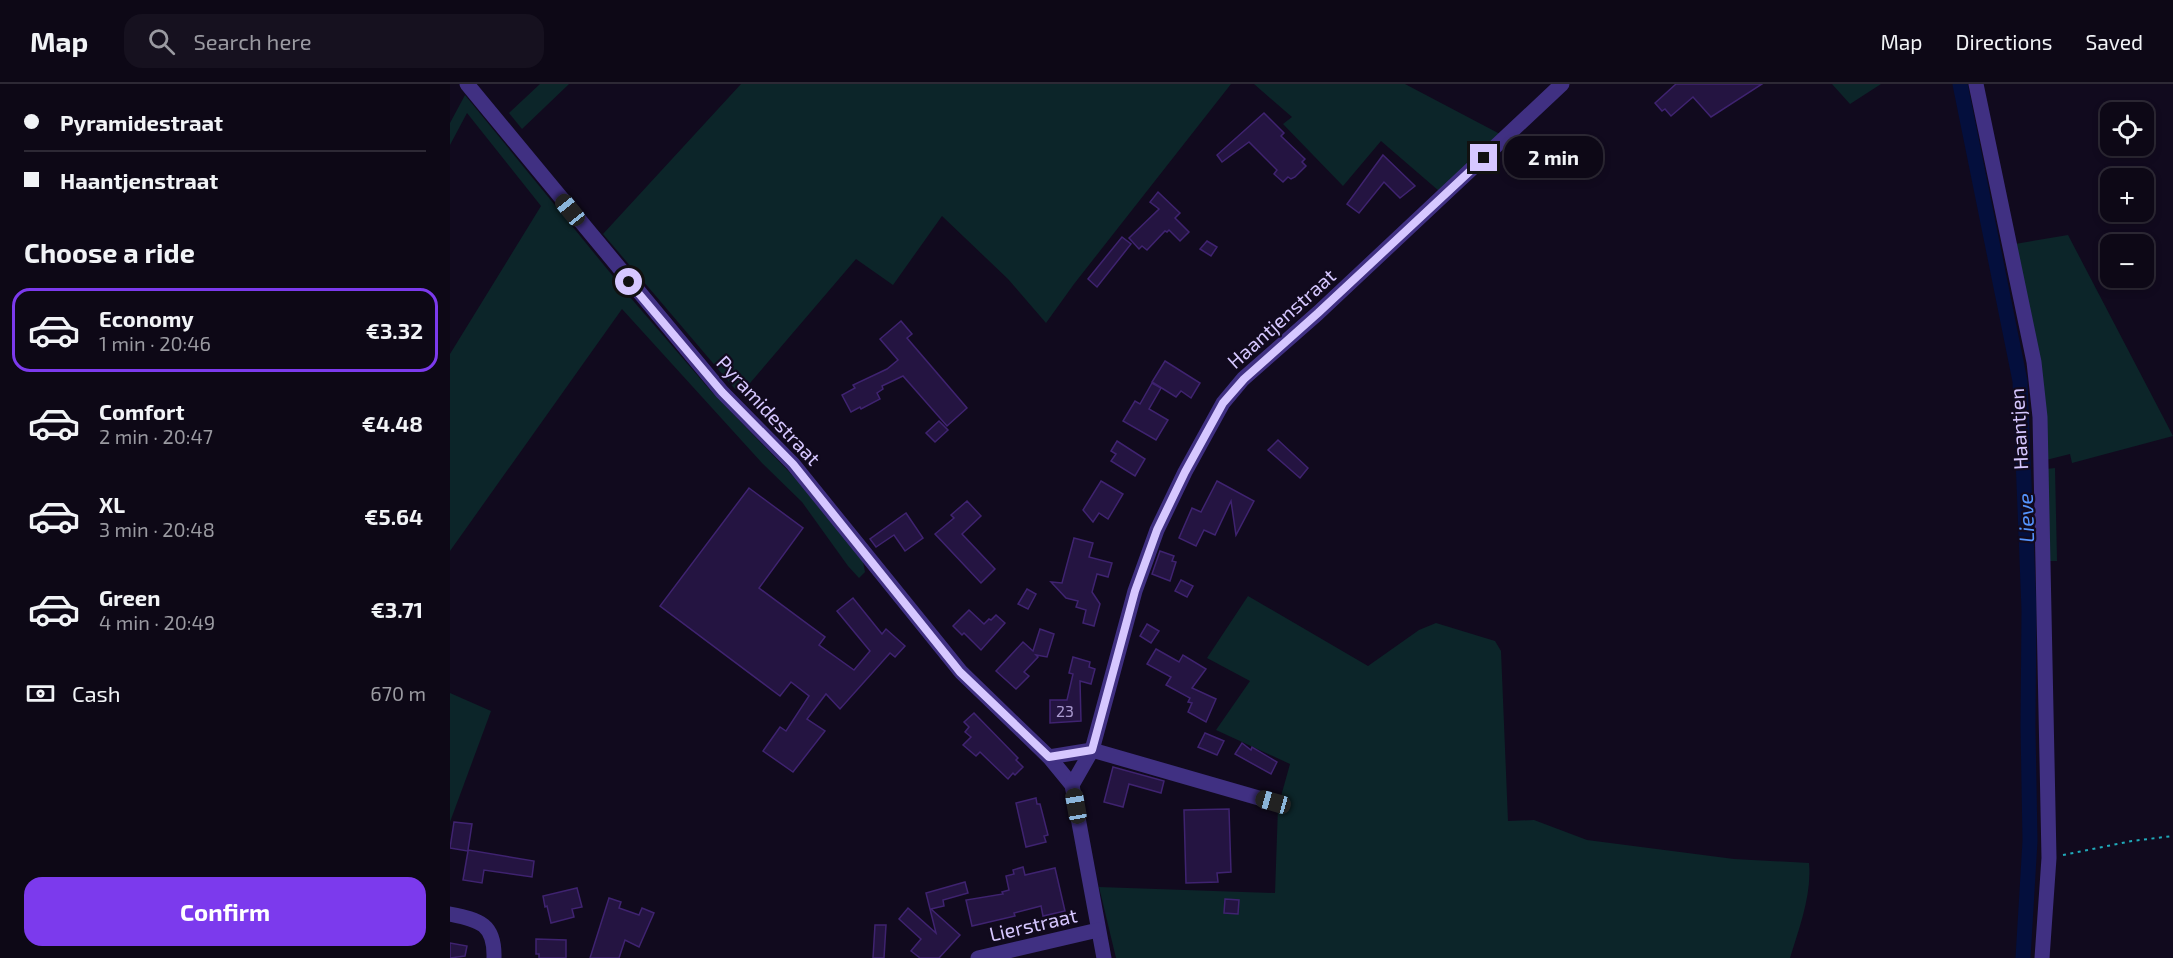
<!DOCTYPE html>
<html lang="en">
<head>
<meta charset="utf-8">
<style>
	:root { --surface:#0d0816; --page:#16111f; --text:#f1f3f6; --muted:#9a9aa1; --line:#2d2935; --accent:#7c3aed }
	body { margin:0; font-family:"Exo 2",sans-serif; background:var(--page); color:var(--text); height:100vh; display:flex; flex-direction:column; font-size:22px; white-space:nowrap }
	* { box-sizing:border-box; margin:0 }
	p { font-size:20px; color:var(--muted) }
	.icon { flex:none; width:33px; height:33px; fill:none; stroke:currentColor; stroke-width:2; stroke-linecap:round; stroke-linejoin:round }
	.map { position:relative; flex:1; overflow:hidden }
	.sheet { display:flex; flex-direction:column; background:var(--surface); width:450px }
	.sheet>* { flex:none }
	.guide { display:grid; align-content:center; height:132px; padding:0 24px; background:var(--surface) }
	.buttons { position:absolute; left:1650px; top:18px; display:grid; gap:12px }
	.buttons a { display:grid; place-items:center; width:54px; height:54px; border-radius:12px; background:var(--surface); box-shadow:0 3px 9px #0003,0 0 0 2px var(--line); font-size:30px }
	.end { position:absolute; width:27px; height:27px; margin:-14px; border:8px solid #d6c7ff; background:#111; box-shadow:0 0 0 3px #111 }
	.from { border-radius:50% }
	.bubble { position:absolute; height:42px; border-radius:18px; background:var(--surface); box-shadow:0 3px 9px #0003,0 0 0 2px var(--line); font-size:20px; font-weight:700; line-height:42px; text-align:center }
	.car { position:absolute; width:18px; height:36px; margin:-18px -9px; border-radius:8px; box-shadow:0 0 4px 2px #0007; background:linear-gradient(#222 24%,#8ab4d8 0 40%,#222 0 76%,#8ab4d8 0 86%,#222 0) }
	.guide b { display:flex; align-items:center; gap:21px; height:57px; font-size:22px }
	.guide b+b { border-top:2px solid var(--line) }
	.guide i { width:15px; height:15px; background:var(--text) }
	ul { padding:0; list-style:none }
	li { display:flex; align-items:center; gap:18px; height:84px; margin:0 12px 9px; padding:0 12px; border:3px solid transparent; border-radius:18px }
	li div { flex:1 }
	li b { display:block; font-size:22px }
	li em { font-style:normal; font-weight:700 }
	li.on { border-color:var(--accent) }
	li>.icon { width:54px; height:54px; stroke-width:1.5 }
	h2 { padding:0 24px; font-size:27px; line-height:72px }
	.pay { display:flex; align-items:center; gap:15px; height:66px; padding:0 24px; font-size:22px }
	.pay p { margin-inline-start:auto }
	.primary-button { display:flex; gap:12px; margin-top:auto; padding:12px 24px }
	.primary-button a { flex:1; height:69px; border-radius:18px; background:var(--accent); color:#fff; font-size:24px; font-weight:700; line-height:69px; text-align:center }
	header { display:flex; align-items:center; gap:36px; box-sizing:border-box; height:84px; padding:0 30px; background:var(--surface); border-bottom:2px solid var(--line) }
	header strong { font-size:28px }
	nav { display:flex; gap:33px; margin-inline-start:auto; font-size:21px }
	.search { width:420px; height:54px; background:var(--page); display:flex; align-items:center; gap:15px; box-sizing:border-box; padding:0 21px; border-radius:18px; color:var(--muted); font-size:22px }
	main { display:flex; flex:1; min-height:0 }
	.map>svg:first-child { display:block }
	.green { fill:#0c2529 }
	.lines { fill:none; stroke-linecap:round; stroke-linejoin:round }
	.canal { stroke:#040f3d; stroke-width:15 }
	.building { fill:#241441; stroke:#3f2370; stroke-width:1.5 }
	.path { stroke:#20aaba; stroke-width:2; stroke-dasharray:3 4.5; stroke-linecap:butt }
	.minor { stroke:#403082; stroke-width:15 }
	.route { stroke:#d6c7ff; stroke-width:8 }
	.labels { text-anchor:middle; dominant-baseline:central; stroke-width:4.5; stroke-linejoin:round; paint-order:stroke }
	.number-label { font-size:16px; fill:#aa9ad0 }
	.street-label { font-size:20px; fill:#d6c7ff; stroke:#110a1e }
	.water-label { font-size:21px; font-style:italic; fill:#5595ff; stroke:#110a1e }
</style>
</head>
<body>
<header>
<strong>Map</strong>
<div class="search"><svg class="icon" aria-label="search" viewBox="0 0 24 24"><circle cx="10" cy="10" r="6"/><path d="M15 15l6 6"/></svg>Search here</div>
<nav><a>Map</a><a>Directions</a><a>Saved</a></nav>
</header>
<main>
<section class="sheet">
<div class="guide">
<b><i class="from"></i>Pyramidestraat</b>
<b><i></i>Haantjenstraat</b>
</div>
<h2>Choose a ride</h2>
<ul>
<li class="on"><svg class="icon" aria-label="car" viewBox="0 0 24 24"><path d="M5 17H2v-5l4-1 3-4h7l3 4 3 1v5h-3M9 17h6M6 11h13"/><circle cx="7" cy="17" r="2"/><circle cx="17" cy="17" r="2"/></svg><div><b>Economy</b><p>1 min · 20:46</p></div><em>€3.32</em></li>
<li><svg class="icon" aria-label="car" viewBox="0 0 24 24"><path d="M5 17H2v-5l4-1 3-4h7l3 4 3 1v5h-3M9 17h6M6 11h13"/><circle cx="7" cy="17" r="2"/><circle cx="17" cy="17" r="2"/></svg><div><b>Comfort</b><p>2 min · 20:47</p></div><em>€4.48</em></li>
<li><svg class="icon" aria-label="car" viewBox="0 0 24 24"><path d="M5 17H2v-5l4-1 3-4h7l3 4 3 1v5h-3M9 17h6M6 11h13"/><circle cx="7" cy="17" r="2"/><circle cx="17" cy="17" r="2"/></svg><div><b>XL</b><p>3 min · 20:48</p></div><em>€5.64</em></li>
<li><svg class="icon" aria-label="car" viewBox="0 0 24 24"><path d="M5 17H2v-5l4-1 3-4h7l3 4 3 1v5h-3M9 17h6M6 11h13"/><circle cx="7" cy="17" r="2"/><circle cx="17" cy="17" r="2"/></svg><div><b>Green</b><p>4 min · 20:49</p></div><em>€3.71</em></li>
</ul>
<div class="pay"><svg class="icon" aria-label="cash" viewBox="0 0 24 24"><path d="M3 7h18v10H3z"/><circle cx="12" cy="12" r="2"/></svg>Cash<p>670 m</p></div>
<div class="primary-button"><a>Confirm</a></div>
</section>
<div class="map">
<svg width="1723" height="874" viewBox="0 0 1723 874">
	<rect width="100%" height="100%" fill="#110a1e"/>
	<!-- green -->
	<g class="green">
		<path d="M 90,0 L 119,0 L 72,45 L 59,29 Z"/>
		<path d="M 291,0 L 781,0 L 624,200 L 596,239 L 558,195 L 492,132 L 443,201 L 406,175 L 295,305 L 285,305 L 153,150 Z"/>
		<path d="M 804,0 L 955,0 L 1050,50 L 989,107 L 931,57 L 893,102 L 833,40 L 842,33 Z"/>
		<path d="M 1382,0 L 1431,0 L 1400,20 Z"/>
		<path d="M 15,11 L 180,213 L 260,306 L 346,395 L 413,478 L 415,488 L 409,494 L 398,482 L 352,418 L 312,379 L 172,225 L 0,467 L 0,270 L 91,122 L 17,29 L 0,61 L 0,39 Z"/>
		<path d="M 1618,151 L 1723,352 L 1622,379 L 1620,370 L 1596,376 L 1565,160 Z"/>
		<path d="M 1605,384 L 1607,477 L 1598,477 L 1596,385 Z"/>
		<path d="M 798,512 L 918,582 L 969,546 L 986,539 L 1045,557 L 1051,567 L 1058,737 L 1084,736 L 1137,756 L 1284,775 L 1359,779 C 1362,811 1349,844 1340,874 L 666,874 L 649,803 L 825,809 L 828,723 L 840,680 L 766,646 L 800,597 L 757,574 Z"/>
		<path d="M 0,609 L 41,627 L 0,738 Z"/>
	</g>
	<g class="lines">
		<!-- canal -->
		<path class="canal" d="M 1510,0 L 1570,297 L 1579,526 L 1578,642 L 1580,757 L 1573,874"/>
	</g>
	<!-- building -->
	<g class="building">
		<path d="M 1226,0 L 1312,0 L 1261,33 L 1243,13 L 1221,32 L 1215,25 L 1212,27 L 1205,19 Z"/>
		<path d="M 814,29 L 834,49 L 831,52 L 855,75 L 852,78 L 856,82 L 845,93 L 841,95 L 838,93 L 833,98 L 824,90 L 827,86 L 799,58 L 772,78 L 767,71 Z"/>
		<path d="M 933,71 L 965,102 L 950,114 L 934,98 L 909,129 L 897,120 Z"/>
		<path d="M 708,108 L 730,129 L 725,134 L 739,148 L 730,157 L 719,146 L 717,148 L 715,147 L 697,166 L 692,162 L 689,165 L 679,154 L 709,125 L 700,118 Z"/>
		<path d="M 672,153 L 681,160 L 647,203 L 638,195 Z"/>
		<path d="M 757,157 L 767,163 L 761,172 L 750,165 Z"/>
		<path d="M 451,237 L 462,250 L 457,254 L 517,324 L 497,342 L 453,292 L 432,302 L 433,305 L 427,309 L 430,315 L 411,325 L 410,323 L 401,328 L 392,311 L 405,304 L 403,301 L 437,285 L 448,276 L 430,255 Z"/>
		<path d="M 715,277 L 750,299 L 741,314 L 731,307 L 726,313 L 702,298 Z"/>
		<path d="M 702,299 L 711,304 L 699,325 L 718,336 L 706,356 L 673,337 L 685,317 L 690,320 Z"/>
		<path d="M 489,337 L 498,346 L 485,358 L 476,349 Z"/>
		<path d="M 828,356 L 858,384 L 850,394 L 818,366 Z"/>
		<path d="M 667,357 L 695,375 L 685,392 L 661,377 L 666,370 L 661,367 Z"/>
		<path d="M 651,397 L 673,410 L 658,435 L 649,429 L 643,438 L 633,426 Z"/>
		<path d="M 767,397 L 804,417 L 786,451 L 781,417 L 765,451 L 754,446 L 746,462 L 729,454 L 742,424 L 751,428 Z"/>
		<path d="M 299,404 L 353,444 L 309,504 L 375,553 L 369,561 L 404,586 L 420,567 L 387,527 L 403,514 L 432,550 L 436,545 L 455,562 L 445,573 L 440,569 L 390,625 L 376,610 L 357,635 L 375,647 L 343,688 L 313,667 L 330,643 L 336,647 L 359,612 L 341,598 L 330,612 L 210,522 Z"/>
		<path d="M 517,417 L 531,432 L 512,450 L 545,485 L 531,499 L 485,450 L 504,434 L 501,431 Z"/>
		<path d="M 456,429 L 473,454 L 455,467 L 444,451 L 426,463 L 420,455 Z"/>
		<path d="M 624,454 L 643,459 L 639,473 L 662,479 L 658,493 L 647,490 L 642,508 L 650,520 L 644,542 L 633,539 L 636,526 L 626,523 L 628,517 L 616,514 L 601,498 L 612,499 Z"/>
		<path d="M 710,467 L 724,472 L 722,477 L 726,478 L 720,497 L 702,490 Z"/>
		<path d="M 731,496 L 743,502 L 737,513 L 725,507 Z"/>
		<path d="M 577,505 L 586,510 L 578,525 L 568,520 Z"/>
		<path d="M 519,526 L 534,540 L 539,535 L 541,536 L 546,531 L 555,539 L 531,566 L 514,549 L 512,551 L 503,542 Z"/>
		<path d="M 697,540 L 709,547 L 701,559 L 690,552 Z"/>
		<path d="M 590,545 L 604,550 L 597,573 L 586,571 L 588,573 L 574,588 L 579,592 L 566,605 L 546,587 L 573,558 L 583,567 Z"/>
		<path d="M 706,565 L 729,578 L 733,571 L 756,585 L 742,604 L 766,615 L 756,638 L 738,628 L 742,619 L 738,618 L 740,614 L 716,601 L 721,593 L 697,580 Z"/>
		<path d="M 623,573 L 640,578 L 639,583 L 645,585 L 641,600 L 630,597 L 631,637 L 600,639 L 600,616 L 617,616 L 623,590 L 619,589 Z"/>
		<path d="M 524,629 L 568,674 L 566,676 L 573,683 L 565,691 L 563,689 L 558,695 L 530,668 L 526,672 L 513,661 L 521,653 L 515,648 L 519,643 L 514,638 Z"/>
		<path d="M 755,649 L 774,657 L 767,671 L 748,663 Z"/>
		<path d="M 792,659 L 801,666 L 802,663 L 827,678 L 821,690 L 785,670 Z"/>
		<path d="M 663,683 L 714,697 L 711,709 L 679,700 L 673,723 L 654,718 Z"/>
		<path d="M 586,714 L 587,720 L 590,720 L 598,751 L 594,752 L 596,758 L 576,763 L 566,719 Z"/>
		<path d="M 779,725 L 781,788 L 767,789 L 768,798 L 736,799 L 734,726 Z"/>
		<path d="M 4,738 L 22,740 L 18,766 L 84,777 L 82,793 L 34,786 L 32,799 L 13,796 L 18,767 L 0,764 Z"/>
		<path d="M 573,783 L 575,791 L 605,784 L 615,827 L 593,832 L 591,822 L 564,829 L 565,832 L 522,842 L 516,816 L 553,810 L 552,808 L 559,806 L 556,792 L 564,790 L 563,786 Z"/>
		<path d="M 515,798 L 518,809 L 493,816 L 494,822 L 481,825 L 510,851 L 489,874 L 470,874 L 461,867 L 471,855 L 449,835 L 458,824 L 486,849 L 476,809 Z"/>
		<path d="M 127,804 L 132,823 L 122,825 L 124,833 L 101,839 L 97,822 L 95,823 L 93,812 Z"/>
		<path d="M 159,814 L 171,818 L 169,824 L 189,831 L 192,824 L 204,829 L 189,863 L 175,856 L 169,874 L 140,874 Z"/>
		<path d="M 775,815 L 789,816 L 788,830 L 774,829 Z"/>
		<path d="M 425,841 L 436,841 L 434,874 L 423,874 Z"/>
		<path d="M 86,855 L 116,856 L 116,874 L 89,874 L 89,870 L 86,870 Z"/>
		<path d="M 0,859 L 17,862 L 15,872 L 0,874 Z"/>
	</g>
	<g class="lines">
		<!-- path -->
		<path class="path" d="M 1613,771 L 1682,757 L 1723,752"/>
		<!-- minor -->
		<g class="minor">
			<path d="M 17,0 L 272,308 L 343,380 L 511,588 L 599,673 L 622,701 L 654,874"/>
			<path d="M 1526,0 L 1584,278 L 1590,333 L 1599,774 L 1592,874"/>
			<path d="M 599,673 L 642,666 L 823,718"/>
			<path d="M 622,701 L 642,666 L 685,507 L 707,446 L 735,388 L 773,319 L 793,295 L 868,229 L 1112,0"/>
			<path d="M 0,830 C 30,836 45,840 44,874"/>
			<path d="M 528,874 L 648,846"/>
		</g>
	</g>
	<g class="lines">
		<!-- route -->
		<path class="route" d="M 179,198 L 272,308 L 343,380 L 510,588 L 599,673 L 642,666 L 685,507 L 707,446 L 735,388 L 773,319 L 794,295 L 868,229 L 1034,74"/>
	</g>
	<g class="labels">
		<!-- number labels -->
		<g class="number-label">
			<text x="615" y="626">23</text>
		</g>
		<!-- street labels -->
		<g class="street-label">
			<text transform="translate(831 234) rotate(-42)">Haantjenstraat</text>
			<text transform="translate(319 326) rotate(47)">Pyramidestraat</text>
			<text transform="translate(1568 345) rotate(-93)">Haantjen</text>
			<text transform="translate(583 840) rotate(-13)">Lierstraat</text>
		</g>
		<!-- water labels -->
		<g class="water-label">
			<text transform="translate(1575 434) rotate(-92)">Lieve</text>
		</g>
	</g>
</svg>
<div class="buttons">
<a><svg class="icon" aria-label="locate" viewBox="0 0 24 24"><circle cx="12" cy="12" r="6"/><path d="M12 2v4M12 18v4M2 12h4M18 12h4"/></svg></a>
<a>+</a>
<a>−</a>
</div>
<i class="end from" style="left:179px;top:198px"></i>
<i class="end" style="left:1034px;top:74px"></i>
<div class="bubble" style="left:1054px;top:52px;width:99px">2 min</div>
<i class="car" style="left:120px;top:126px;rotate:321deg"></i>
<i class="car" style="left:823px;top:718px;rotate:286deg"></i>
<i class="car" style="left:626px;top:722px;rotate:350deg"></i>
</div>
</main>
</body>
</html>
